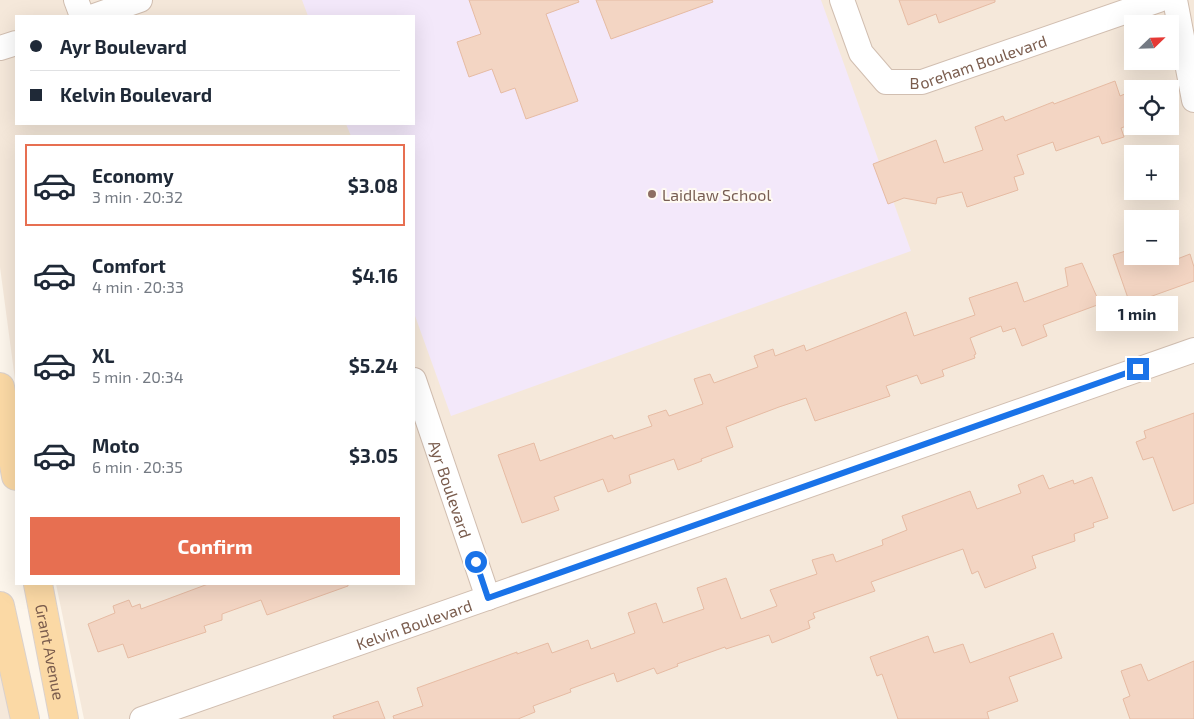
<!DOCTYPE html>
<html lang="en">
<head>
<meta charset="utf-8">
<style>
	:root { --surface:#fff; --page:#f6f6f7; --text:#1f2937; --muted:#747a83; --line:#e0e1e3; --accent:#e76f51 }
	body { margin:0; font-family:"Exo 2",sans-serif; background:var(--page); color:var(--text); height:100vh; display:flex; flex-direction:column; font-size:19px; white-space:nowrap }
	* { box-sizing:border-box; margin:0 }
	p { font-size:16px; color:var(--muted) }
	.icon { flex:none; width:28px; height:28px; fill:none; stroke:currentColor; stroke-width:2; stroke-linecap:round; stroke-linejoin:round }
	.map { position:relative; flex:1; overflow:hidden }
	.panel { position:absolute; left:15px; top:135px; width:400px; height:450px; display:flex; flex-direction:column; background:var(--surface); border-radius:0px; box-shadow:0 5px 20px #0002 }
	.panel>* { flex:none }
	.hud { position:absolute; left:15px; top:15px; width:400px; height:110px; border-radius:0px; box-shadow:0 5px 20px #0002; display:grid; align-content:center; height:110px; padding:0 15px; background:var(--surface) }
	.needle { width:32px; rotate:67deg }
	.fabs { position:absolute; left:1124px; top:15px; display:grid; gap:10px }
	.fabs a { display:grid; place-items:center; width:55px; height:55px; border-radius:0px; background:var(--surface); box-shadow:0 5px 20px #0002; font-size:25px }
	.end { position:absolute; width:22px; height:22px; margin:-11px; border:6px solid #1a73e8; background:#fff; box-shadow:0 0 0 2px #fff }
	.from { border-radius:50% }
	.bubble { position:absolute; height:35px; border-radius:0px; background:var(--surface); box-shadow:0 5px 20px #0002; font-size:16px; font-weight:700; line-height:35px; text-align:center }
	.hud b { display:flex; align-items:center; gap:18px; height:48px; font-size:19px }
	.hud b+b { border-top:1px solid var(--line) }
	.hud i { width:12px; height:12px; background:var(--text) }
	ul { padding:9px 0 0; list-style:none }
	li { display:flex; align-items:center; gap:15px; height:82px; margin:0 10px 8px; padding:0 5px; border:2px solid transparent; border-radius:0px }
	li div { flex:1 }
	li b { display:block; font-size:19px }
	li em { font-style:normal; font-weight:700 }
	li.current { border-color:var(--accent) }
	li>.icon { width:45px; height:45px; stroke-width:1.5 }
	.primary-button { display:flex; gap:10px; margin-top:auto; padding:10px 15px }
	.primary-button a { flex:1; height:58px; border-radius:0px; background:var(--accent); color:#fff; font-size:20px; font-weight:700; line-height:58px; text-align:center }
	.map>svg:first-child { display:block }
	.residential { fill:#f5e8da; fill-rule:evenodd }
	.education { fill:#f3e8fa }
	.building { fill:#f3d5c3; stroke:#e6bba3 }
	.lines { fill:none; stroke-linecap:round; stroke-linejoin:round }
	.minor-casing { stroke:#d1beb0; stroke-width:26 }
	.major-casing { stroke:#dad1cd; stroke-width:30 }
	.minor { stroke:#fff; stroke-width:24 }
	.major { stroke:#fbd9a5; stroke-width:28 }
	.route { stroke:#1a73e8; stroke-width:6 }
	.education-dot { fill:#8d6e63; stroke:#fffaf3; stroke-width:2 }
	.labels { text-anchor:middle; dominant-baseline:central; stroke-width:4; stroke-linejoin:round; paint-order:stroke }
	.street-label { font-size:16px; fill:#7a5c4d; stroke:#fffaf3 }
	.education-label { font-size:16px; fill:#785e54; stroke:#fffaf3; text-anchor:start }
</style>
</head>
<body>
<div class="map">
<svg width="1194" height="719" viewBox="0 0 1194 719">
	<rect width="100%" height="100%" fill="#fdf6ec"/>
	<!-- residential -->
	<g class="residential">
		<path d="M 0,0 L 1194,0 L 1194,719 L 84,719 L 56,584 L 414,584 L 414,136 L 16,136 L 16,387 L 0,267 ZM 16,16 L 414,16 L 414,124 L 16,124 ZM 1132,24 L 1170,24 L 1170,61 L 1132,61 ZM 1132,89 L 1170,89 L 1170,126 L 1132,126 ZM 1132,154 L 1170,154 L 1170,191 L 1132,191 ZM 1132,219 L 1170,219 L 1170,256 L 1132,256 Z"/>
		<path d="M 0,654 L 14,719 L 0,719 Z"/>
	</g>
	<!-- education -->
	<path class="education" d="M 302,0 L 821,0 L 911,251 L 451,416 L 414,313 L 414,136 L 351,136 L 346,124 L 414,124 L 414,16 L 308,16 Z"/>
	<!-- building -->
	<g class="building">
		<path d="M 469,0 L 578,0 L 579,2 L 546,14 L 578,101 L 526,119 L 515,88 L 501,93 L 492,69 L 469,77 L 457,42 L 481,34 Z"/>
		<path d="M 596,0 L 712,0 L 713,2 L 611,39 Z"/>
		<path d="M 899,0 L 995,0 L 995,2 L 939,23 L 936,14 L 908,25 Z"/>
		<path d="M 1115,81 L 1120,96 L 1132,91 L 1132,124 L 1121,128 L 1124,137 L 1102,144 L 1099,136 L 1056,151 L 1053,142 L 1017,155 L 1024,174 L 1014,177 L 1018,190 L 967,207 L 962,192 L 937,198 L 936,204 L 904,198 L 888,204 L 873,164 L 936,140 L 944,163 L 983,150 L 975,127 L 1003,116 L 1005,121 L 1053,102 L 1054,104 Z"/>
		<path d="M 1132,249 L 1132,256 L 1164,256 L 1172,261 L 1190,254 L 1194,267 L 1194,281 L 1130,304 L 1113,255 Z"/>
		<path d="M 1082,263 L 1100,304 L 1043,325 L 1047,336 L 1022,346 L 1015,328 L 1003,332 L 1001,326 L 970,338 L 976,354 L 974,355 L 975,358 L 942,370 L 944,376 L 921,384 L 917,375 L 886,386 L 890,396 L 815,421 L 806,398 L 779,407 L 726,427 L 733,447 L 701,459 L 702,461 L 678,470 L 674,459 L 629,475 L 631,483 L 608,492 L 603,479 L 554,497 L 559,510 L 522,523 L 498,455 L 534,443 L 540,461 L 612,435 L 614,439 L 652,426 L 648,416 L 666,410 L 669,416 L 703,404 L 694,379 L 710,374 L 714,383 L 758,367 L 754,356 L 773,349 L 775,356 L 804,345 L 806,351 L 906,312 L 914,336 L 975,315 L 969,298 L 1017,282 L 1024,302 L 1068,286 L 1065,268 Z"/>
		<path d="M 1194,413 L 1194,503 L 1173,511 L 1153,457 L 1143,460 L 1136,442 L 1146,438 L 1144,431 Z"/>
		<path d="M 1043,475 L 1049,489 L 1073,480 L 1074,484 L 1092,477 L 1108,518 L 1093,523 L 1094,527 L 1074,534 L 1075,541 L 1032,556 L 1036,568 L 985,588 L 978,571 L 972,574 L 963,549 L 871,582 L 875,591 L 813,613 L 815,618 L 808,621 L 810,628 L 772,643 L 769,635 L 726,649 L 725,647 L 677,664 L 678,666 L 657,674 L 654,668 L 617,682 L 614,673 L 570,689 L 571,692 L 533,706 L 535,712 L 518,719 L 394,719 L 393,716 L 423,706 L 417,688 L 517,652 L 517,654 L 548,643 L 552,653 L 588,640 L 591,649 L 635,633 L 628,613 L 656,603 L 663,623 L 704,609 L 697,588 L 726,578 L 741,619 L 777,606 L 770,590 L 817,574 L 812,560 L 833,554 L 836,562 L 883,545 L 882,540 L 907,530 L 902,516 L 970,491 L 977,509 L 1021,493 L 1018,485 Z"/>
		<path d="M 208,584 L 348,584 L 348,586 L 267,615 L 261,600 L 222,614 L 222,620 L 204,626 L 206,632 L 128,658 L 123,644 L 98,652 L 88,624 L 115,613 L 113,606 L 129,600 L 132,607 L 140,604 L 141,609 Z"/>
		<path d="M 1053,633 L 1062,658 L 1009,677 L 1018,701 L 987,712 L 989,719 L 898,719 L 882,674 L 877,676 L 870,657 L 928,636 L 934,653 L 963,644 L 970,663 Z"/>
		<path d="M 1194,661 L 1194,719 L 1130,719 L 1123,699 L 1130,696 L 1121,671 L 1141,664 L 1148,681 Z"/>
		<path d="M 378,701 L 385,719 L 334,719 L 333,716 Z"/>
	</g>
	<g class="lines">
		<!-- minor casing -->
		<g class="minor-casing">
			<g id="minor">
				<path d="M 76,0 L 82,16"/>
				<path id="s1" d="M 842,0 L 861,53 L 886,82 L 922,82 L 1159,0"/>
				<path d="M 1175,0 L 1194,100"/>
				<path d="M 94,16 L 140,0"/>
				<path d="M 0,48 L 16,43"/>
				<path id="s2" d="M 414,380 L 488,598"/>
				<path id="s3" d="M 142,719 L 1194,350"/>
			</g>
		</g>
		<!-- major casing -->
		<g class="major-casing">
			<g id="major">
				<path d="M 0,387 L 16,476"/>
				<path id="s4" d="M 38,584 L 64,719"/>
				<path d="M 0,606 L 25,719"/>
			</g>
		</g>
		<!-- minor -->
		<use href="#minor" class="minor"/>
		<!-- major -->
		<use href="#major" class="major"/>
	</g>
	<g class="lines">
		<!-- route -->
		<path class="route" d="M 476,562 L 488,598 L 1138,369"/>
	</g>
	<!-- markers -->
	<circle class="education-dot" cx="652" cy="194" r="5"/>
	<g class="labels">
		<!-- street labels -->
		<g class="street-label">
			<text stroke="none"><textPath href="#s1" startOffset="190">Boreham Boulevard</textPath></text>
			<text stroke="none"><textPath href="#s2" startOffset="115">Ayr Boulevard</textPath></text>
			<text stroke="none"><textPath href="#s3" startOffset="288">Kelvin Boulevard</textPath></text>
			<text stroke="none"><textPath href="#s4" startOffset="69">Grant Avenue</textPath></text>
		</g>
		<!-- education labels -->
		<g class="education-label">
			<text x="662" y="194">Laidlaw School</text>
		</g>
	</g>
</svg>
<div class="fabs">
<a><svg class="needle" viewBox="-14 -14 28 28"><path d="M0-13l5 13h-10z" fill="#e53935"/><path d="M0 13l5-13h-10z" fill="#747a83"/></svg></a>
<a><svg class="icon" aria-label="locate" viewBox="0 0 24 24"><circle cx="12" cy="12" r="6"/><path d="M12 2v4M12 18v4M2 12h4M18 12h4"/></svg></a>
<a>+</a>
<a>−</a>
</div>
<i class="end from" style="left:476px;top:562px"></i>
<i class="end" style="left:1138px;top:369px"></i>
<div class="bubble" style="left:1096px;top:296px;width:82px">1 min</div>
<div class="hud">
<b><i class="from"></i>Ayr Boulevard</b>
<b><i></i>Kelvin Boulevard</b>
</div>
<section class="panel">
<ul>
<li class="current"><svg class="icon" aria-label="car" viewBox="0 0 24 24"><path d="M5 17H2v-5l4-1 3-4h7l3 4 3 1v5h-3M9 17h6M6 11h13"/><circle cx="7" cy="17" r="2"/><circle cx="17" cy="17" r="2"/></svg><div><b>Economy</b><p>3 min · 20:32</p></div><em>$3.08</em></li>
<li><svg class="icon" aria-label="car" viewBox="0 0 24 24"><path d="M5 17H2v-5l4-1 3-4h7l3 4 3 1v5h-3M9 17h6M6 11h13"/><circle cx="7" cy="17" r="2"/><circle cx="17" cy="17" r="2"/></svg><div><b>Comfort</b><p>4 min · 20:33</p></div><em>$4.16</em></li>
<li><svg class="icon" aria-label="car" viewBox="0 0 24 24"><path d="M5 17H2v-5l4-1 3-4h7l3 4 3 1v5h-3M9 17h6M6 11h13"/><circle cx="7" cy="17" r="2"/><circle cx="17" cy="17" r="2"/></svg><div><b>XL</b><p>5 min · 20:34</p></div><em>$5.24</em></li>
<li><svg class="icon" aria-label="car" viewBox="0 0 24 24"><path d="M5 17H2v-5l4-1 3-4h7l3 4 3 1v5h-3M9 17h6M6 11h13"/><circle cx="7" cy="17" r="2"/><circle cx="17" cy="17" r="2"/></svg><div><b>Moto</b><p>6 min · 20:35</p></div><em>$3.05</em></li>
</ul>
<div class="primary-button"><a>Confirm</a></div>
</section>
</div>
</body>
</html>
